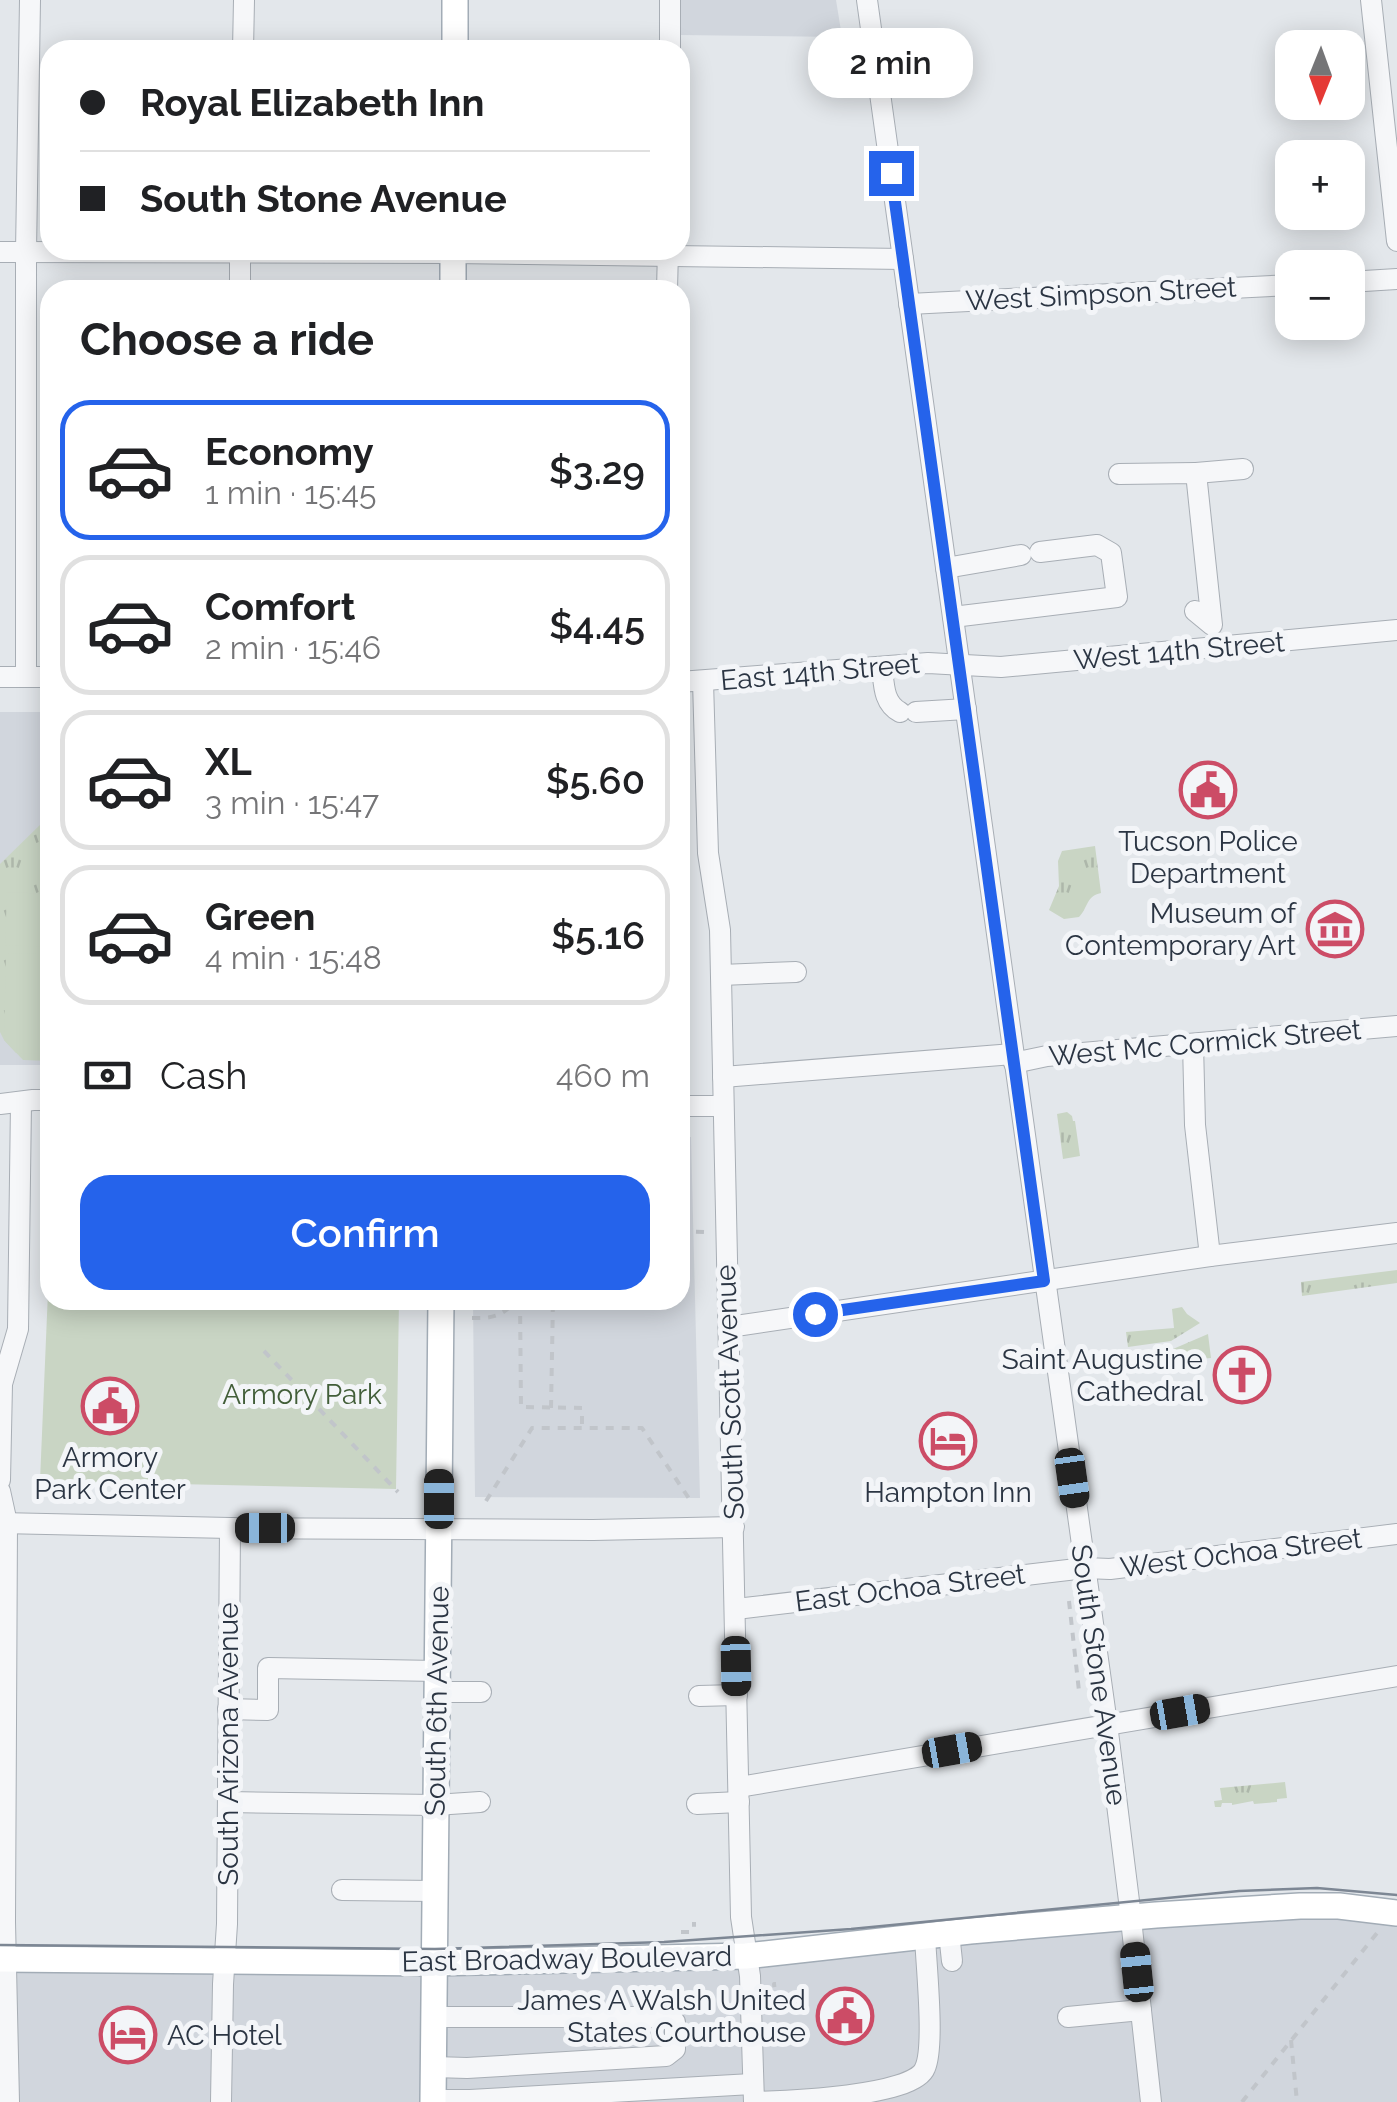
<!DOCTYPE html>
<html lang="en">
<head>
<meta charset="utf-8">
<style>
	:root { --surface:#fff; --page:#f6f6f6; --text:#202124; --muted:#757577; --line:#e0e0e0; --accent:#2563eb }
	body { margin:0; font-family:Raleway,sans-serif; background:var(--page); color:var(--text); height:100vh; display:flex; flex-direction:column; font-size:38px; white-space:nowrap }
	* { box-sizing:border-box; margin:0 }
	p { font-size:32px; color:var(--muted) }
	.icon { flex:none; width:55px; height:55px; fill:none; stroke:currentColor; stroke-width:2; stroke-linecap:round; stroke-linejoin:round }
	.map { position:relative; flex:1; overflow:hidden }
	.details { position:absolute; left:40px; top:280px; width:650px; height:1030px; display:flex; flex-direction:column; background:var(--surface); border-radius:30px; box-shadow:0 5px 25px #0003 }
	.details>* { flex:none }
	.top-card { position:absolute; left:40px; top:40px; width:650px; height:220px; border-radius:30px; box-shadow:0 5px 25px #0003; display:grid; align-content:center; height:220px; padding:0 40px; background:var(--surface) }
	.needle { width:65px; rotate:181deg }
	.tools { position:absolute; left:1275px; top:30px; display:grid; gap:20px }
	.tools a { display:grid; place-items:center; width:90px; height:90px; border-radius:20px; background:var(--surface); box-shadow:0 5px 25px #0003; font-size:50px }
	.end { position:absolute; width:45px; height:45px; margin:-22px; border:12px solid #2563eb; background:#fff; box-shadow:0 0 0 5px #fff }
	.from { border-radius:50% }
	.bubble { position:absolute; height:70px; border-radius:30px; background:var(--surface); box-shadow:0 5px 25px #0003; font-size:32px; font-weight:600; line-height:70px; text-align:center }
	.car { position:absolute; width:30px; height:60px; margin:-30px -15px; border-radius:12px; box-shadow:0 0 8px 2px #0007; background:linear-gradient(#222 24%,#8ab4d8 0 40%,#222 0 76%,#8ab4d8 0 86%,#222 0) }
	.top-card b { display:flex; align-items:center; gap:35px; height:95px; font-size:38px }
	.top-card b+b { border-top:2px solid var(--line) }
	.top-card i { width:25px; height:25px; background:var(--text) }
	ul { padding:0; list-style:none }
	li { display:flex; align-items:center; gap:30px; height:140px; margin:0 20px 15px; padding:0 20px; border:5px solid var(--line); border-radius:30px }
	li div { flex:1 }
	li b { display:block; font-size:38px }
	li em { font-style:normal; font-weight:600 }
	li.active { border-color:var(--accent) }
	li>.icon { width:90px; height:90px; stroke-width:1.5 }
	h2 { padding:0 40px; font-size:45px; line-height:120px }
	.pay { display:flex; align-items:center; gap:25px; height:110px; padding:0 40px; font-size:38px }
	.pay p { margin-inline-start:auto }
	.primary-button { display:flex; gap:20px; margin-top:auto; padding:20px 40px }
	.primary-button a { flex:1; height:115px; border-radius:30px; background:var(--accent); color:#fff; font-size:40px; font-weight:600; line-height:115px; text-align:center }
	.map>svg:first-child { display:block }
	.built { fill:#d1d6dd }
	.grass { fill:url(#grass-tufts) }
	.green { fill:#c9d5c4 }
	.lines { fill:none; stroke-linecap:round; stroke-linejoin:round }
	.minor-casing { stroke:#a8aeb5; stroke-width:22 }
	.major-casing { stroke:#a2acb6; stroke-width:28 }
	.path { stroke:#c1c5ca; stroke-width:4; stroke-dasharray:8 8; stroke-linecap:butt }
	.minor { stroke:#f6f7f9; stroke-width:20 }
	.major { stroke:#fff; stroke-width:25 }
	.tram { stroke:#7d8794; stroke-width:2.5 }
	.route { stroke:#2563eb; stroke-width:12 }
	.labels { text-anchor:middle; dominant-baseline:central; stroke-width:10; stroke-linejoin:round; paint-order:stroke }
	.street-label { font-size:28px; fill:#2b3543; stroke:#f3f5f8 }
	.poi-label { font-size:28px; fill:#2b3543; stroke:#f3f5f8 }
	.park-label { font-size:28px; fill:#425e39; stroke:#f3f5f8 }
</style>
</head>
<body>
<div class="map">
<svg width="1397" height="2102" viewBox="0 0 1397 2102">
	<defs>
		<pattern id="grass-tufts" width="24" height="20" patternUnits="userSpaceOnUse" patternTransform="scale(2.5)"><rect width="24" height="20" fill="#c9d5c4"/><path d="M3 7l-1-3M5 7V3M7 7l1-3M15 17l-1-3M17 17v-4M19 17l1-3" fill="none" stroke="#adb7aa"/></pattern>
	</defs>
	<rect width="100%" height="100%" fill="#e3e7eb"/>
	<!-- built -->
	<g class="built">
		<path d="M 680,0 L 836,0 L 842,37 L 679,35 Z"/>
		<rect x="0" y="712" width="50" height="353"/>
		<path d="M 680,1137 L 691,1137 L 700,1498 L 475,1497 L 473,1300 L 680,1300 Z"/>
		<path d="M 1397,1905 L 1397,2102 L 0,2102 L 0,1956 L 662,1957 Z"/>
	</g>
	<!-- grass -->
	<g class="grass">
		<path d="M 44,821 L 50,821 L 50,1061 L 23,1060 L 4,1040 L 0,1032 L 0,864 Z"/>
		<path d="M 1095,846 L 1101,893 C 1086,896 1088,908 1079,917 L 1064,919 L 1049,910 L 1059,886 L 1058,861 L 1062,851 Z"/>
		<path d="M 1067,1112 L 1072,1116 L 1073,1121 L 1075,1121 L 1080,1156 L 1063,1159 L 1057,1114 Z"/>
		<path d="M 1397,1270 L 1397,1283 L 1302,1296 L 1301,1282 Z"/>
		<path d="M 1182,1307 L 1187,1314 L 1200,1323 L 1171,1341 L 1128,1347 L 1126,1332 L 1174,1328 L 1172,1309 Z"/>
		<path d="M 1208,1334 L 1211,1358 L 1200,1359 L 1198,1351 L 1164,1356 L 1164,1364 L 1155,1365 L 1153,1352 L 1173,1349 Z"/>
		<path d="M 1285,1782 L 1287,1798 L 1277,1799 L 1277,1802 L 1254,1804 L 1253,1801 L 1232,1805 L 1232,1803 L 1222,1803 L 1221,1807 L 1215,1807 L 1214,1801 L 1222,1800 L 1220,1788 Z"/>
	</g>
	<!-- green -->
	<g class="green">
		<path d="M 7,892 L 50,894 L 50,947 L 5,945 Z"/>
		<path d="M 6,953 L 43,954 L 50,957 L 50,1054 L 16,1053 L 4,1040 Z"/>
		<path d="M 50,1244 L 50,1300 L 399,1300 L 396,1489 L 40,1481 Z"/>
	</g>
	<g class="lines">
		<!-- minor casing -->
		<g class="minor-casing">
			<g id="minor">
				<path d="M 867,0 L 1107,1724 L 1129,1901 L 1151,2102"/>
				<path d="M 1371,0 L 1397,241"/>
				<path d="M 243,50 L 244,0"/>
				<path d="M 670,50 L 670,0"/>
				<path d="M 0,252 L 453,253 L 903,259"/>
				<path d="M 1348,282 L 1397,279"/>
				<path d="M 240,290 L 240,250"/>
				<path d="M 667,290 L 668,250"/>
				<path d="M 909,304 L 1292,285"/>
				<path d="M 1196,473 L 1243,469"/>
				<path d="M 1119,474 L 1196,473 L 1212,625 L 1195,611"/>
				<path d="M 946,568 L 1021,555"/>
				<path d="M 953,617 L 1117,597 L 1111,553 L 1097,545 L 1040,552"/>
				<path d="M 882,667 C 884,684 883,703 900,712"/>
				<path d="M 0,677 L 50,677"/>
				<path d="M 26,677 L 26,252 L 30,0"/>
				<path d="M 703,681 L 708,853 L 720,930 L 741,1917 L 750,1976 L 754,2102 C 785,2101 914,2097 925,2068 C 935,2046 926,1964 925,1936"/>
				<path d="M 680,682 L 928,663 L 1001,667 L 1397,630"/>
				<path d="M 916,712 L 966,709"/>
				<path d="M 721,975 L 796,972"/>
				<path d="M 1193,1044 L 1195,1125 L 1210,1256"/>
				<path d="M 1014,1063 L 1047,1056 L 1397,1026"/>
				<path d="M 723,1077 L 1013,1054"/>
				<path d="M 0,1104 L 33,1100 L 50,1100"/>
				<path d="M 680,1106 L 723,1106"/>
				<path d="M 729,1327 L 1210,1256 L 1397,1233"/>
				<path d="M 0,1480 L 2,1384 L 18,1329 L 21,1102"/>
				<path d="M 0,1491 L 7,1523 L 5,1922 L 9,2102"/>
				<path d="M 0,1523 L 230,1528 L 593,1530 L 734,1527"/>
				<path d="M 736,1609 L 1085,1568 L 1110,1569 L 1397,1534"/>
				<path d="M 437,1692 L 481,1692"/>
				<path d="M 699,1696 L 737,1695"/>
				<path d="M 228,1709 L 268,1710 L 268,1668 L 437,1671"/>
				<path d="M 739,1787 L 1397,1676"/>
				<path d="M 228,1802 L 435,1805 L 480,1802"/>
				<path d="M 697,1804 L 739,1802"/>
				<path d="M 342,1890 L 435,1891"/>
				<path d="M 949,1933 L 952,1961"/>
				<path d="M 1068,2017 L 1141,2010"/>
				<path d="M 434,2067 L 467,2068 L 666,2056 L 675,2049 L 675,2022 L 670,2017 L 434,2017"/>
				<path d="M 433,2100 L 470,2100 L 752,2084"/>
				<path d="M 221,2102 L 223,1984 L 227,1924 L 230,1528"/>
			</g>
		</g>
		<!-- major casing -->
		<g class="major-casing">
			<g id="major">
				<path d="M 455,50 L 455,0"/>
				<path d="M 453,290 L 453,250"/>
				<path d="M 0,1959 L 433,1963 L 746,1956 L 970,1931 L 1156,1915 L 1300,1906 L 1339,1906 L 1397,1913"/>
				<path d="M 433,2102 L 441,1300"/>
			</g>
		</g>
		<!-- path -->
		<g class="path">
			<path d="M 680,1145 L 682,1142"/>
			<path d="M 680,1231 L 705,1232"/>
			<path d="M 520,1300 L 521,1407 L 582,1408 L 582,1428"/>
			<path d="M 472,1318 C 489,1318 498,1318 511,1306 L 574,1307"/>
			<path d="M 264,1351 L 398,1492"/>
			<path d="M 551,1408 L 553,1300"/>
			<path d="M 486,1501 L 532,1428 L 642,1428 L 692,1503"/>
			<path d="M 1069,1601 L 1079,1691 L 1081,1695"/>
			<path d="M 681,1932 L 690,1932 L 694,1928 L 694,1922"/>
			<path d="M 771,1998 L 776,1998 L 774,1984 L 776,1984"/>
			<path d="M 1291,2040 L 1297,2102"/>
			<path d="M 1242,2102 L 1377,1933"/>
		</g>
		<!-- minor -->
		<use href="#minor" class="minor"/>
		<!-- major -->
		<use href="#major" class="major"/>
		<!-- tram -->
		<path class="tram" d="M 0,1945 L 435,1949 L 664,1942 L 851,1929 L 1239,1891 L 1317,1888 L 1397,1895"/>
	</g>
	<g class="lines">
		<!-- route -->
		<path class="route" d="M 815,1314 L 1044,1281 L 891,173"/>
	</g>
	<!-- icons -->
	<defs>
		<g id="civic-ring" transform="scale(2.875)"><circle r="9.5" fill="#f3f5f8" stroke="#cc4c66" stroke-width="1.5"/><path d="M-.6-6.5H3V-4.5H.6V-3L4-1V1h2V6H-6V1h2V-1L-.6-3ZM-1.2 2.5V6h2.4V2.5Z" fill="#cc4c66"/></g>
		<g id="museum-ring" transform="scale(2.875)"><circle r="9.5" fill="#f3f5f8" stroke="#cc4c66" stroke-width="1.5"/><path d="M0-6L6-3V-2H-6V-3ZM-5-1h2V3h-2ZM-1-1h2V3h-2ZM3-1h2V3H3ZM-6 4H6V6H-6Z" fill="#cc4c66"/></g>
		<g id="church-ring" transform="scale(2.875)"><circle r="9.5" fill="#f3f5f8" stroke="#cc4c66" stroke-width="1.5"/><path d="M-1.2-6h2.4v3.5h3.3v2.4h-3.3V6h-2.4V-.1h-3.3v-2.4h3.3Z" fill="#cc4c66"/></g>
		<g id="hotel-ring" transform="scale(2.875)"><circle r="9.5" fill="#f3f5f8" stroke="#cc4c66" stroke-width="1.5"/><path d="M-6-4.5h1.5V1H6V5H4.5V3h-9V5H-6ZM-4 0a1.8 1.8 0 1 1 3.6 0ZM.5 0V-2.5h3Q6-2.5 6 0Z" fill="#cc4c66"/></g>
	</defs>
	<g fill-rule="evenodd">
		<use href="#civic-ring" x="1208" y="790"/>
		<use href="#museum-ring" x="1335" y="929"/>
		<use href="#church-ring" x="1242" y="1375"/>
		<use href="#civic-ring" x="110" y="1406"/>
		<use href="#hotel-ring" x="948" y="1441"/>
		<use href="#civic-ring" x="845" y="2016"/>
		<use href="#hotel-ring" x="128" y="2035"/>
	</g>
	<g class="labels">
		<!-- street labels -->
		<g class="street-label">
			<text transform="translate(1101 294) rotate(-3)">West Simpson Street</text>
			<text transform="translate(1179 651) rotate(-5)">West 14th Street</text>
			<text transform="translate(820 672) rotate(-5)">East 14th Street</text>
			<text transform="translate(1205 1043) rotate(-5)">West Mc Cormick Street</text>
			<text transform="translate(730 1392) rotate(-92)">South Scott Avenue</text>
			<text transform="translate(1241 1553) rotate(-7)">West Ochoa Street</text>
			<text transform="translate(910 1588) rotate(-7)">East Ochoa Street</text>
			<text transform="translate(1099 1675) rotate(82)">South Stone Avenue</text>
			<text transform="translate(437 1701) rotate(-89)">South 6th Avenue</text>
			<text transform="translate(228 1744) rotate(-90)">South Arizona Avenue</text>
			<text transform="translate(567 1959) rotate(-1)">East Broadway Boulevard</text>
		</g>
		<!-- poi labels -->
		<g class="poi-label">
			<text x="1208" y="841">Tucson Police<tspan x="1208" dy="32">Department</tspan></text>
			<text x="1296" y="913" text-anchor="end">Museum of<tspan x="1296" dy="32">Contemporary Art</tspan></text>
			<text x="1203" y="1359" text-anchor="end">Saint Augustine<tspan x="1203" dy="32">Cathedral</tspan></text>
			<text x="110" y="1457">Armory<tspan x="110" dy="32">Park Center</tspan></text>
			<text x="948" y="1492">Hampton Inn</text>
			<text x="806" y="2000" text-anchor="end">James A Walsh United<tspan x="806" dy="32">States Courthouse</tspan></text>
			<text x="167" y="2035" text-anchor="start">AC Hotel</text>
		</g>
		<!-- park labels -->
		<g class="park-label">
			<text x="302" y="1394">Armory Park</text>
		</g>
	</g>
</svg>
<div class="tools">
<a><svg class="needle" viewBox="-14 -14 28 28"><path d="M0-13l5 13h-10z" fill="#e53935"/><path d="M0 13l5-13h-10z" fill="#757577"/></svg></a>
<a>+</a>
<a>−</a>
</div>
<i class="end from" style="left:815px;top:1314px"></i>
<i class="end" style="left:891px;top:173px"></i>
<div class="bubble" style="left:808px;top:28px;width:165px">2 min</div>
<i class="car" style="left:1072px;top:1478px;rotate:172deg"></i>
<i class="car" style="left:439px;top:1499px;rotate:0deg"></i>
<i class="car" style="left:265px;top:1528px;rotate:270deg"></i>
<i class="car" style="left:736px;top:1666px;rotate:179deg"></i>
<i class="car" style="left:1180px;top:1712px;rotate:80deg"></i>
<i class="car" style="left:952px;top:1750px;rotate:80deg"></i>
<i class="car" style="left:1137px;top:1972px;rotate:354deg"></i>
<div class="top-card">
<b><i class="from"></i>Royal Elizabeth Inn</b>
<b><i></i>South Stone Avenue</b>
</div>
<section class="details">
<h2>Choose a ride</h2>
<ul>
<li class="active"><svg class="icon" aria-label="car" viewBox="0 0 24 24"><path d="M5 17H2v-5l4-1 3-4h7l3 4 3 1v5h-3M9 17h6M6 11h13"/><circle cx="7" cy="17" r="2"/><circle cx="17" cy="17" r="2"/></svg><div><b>Economy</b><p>1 min · 15:45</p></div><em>$3.29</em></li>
<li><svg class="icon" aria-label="car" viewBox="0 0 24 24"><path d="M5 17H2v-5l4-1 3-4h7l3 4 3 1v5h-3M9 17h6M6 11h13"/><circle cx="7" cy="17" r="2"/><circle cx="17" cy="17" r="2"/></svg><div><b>Comfort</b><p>2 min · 15:46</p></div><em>$4.45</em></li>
<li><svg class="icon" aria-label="car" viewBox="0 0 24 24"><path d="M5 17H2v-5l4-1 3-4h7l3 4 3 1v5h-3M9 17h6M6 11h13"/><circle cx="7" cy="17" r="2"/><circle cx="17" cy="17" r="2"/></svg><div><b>XL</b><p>3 min · 15:47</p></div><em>$5.60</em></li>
<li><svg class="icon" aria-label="car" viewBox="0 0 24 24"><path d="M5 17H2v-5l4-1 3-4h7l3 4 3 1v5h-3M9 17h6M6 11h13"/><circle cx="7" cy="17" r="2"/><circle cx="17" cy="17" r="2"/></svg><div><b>Green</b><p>4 min · 15:48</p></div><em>$5.16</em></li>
</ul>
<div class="pay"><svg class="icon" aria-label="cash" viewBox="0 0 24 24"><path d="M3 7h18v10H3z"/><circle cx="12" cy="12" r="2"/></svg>Cash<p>460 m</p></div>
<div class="primary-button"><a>Confirm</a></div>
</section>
</div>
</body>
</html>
